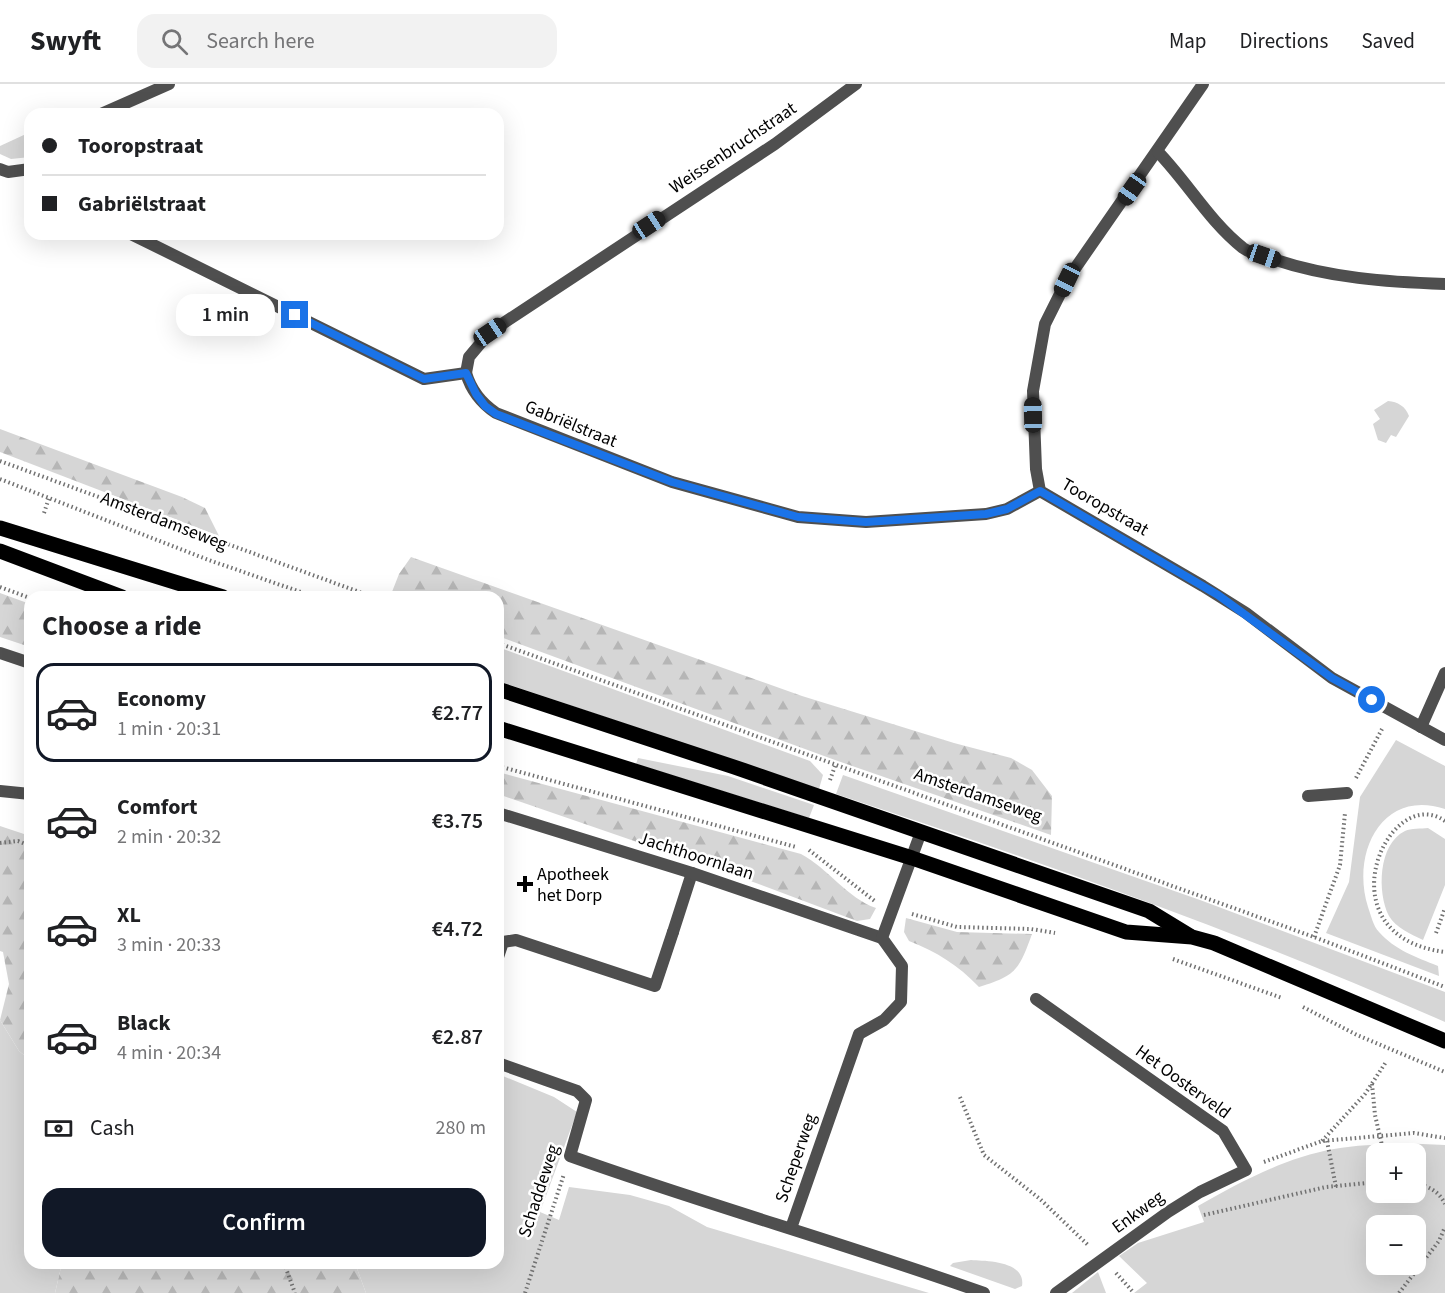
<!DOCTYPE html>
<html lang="en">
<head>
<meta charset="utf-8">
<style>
	:root { --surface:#fff; --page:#f2f2f2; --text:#202124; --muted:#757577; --line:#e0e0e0; --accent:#111827 }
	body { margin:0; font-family:"Source Sans 3",sans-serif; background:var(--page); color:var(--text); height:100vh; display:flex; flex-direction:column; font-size:22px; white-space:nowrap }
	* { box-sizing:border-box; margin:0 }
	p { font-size:20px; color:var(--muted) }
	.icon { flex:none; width:33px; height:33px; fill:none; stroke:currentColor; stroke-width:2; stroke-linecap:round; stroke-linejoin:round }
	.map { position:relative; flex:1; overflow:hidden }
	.sheet { position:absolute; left:24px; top:507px; width:480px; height:678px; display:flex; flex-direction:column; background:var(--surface); border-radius:18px; box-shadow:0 6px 24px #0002 }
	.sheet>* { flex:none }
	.banner { position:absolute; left:24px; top:24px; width:480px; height:132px; border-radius:18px; box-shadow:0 6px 24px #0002; display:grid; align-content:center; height:132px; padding:0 18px; background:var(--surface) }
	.tools { position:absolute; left:1366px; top:1059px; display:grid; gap:12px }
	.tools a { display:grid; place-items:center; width:60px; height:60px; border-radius:12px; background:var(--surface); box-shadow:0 6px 24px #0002; font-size:30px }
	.end { position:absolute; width:27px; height:27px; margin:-14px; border:8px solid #1a73e8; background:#fff; box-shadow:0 0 0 3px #fff }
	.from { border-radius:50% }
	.bubble { position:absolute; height:42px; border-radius:18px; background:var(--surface); box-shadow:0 6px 24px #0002; font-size:20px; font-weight:600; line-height:42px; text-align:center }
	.car { position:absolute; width:18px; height:36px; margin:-18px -9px; border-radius:8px; box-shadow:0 0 4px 2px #0007; background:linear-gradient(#222 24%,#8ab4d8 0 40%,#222 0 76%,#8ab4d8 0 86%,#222 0) }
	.banner b { display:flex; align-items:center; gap:21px; height:57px; font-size:22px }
	.banner b+b { border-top:2px solid var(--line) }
	.banner i { width:15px; height:15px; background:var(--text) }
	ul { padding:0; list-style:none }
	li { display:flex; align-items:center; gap:18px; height:99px; margin:0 12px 9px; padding:0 6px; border:3px solid transparent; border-radius:18px }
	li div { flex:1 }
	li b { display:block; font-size:22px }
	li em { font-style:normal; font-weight:600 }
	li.active { border-color:var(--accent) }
	li>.icon { width:54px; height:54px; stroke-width:1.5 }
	h2 { padding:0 18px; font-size:27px; line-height:72px }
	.pay { display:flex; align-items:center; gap:15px; height:66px; padding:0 18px; font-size:22px }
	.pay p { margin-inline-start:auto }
	.primary-button { display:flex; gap:12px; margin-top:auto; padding:12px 18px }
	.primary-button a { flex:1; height:69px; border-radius:18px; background:var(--accent); color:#fff; font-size:24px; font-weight:600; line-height:69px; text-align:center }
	header { display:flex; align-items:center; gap:36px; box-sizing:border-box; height:84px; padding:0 30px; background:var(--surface); border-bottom:2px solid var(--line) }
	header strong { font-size:28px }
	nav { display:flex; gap:33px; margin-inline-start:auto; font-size:21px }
	.search { width:420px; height:54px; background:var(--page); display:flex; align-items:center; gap:15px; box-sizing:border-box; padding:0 21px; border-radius:18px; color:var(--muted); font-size:22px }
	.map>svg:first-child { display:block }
	.green { fill:#d6d6d6; fill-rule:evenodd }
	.forest { fill:url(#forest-firs) }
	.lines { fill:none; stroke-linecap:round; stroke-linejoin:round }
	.path { stroke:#717171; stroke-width:4; stroke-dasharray:1.5 3; stroke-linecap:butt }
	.service { stroke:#4f4f4f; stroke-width:12 }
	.pedestrian { stroke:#4f4f4f; stroke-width:12 }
	.minor { stroke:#4f4f4f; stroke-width:12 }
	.primary { stroke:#000; stroke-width:15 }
	.route { stroke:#1a73e8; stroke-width:8 }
	.poi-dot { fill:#000; stroke:#fff; stroke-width:2 }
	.labels { text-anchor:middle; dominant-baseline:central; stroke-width:5; stroke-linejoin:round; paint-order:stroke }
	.street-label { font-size:18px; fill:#000; stroke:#fff }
	.poi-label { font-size:18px; fill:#000; stroke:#fff; text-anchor:start }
</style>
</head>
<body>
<header>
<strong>Swyft</strong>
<div class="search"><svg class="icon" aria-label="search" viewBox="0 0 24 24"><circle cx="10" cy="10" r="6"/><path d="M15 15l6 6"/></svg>Search here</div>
<nav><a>Map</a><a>Directions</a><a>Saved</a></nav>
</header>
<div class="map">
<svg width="1445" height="1209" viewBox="0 0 1445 1209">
	<defs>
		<pattern id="forest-firs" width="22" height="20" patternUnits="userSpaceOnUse" patternTransform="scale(1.5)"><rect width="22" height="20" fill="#d6d6d6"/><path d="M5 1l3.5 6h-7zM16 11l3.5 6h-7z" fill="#b6b6b6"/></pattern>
	</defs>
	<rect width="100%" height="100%" fill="#fff"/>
	<!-- green -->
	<g class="green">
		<path d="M 26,50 L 30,59 L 30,73 L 11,75 L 0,70 L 0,62 Z"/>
		<path d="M 1388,317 C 1398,318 1405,322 1409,332 L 1396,353 L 1391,351 L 1386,359 L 1378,356 L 1373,340 L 1380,335 L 1374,326 Z"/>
		<path d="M 498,563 L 810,677 L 823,691 L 819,705 L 498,597 Z"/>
		<path d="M 1396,656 L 1445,682 L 1445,725 C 1381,704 1351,770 1368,823 C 1371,831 1373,842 1379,848 C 1395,866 1416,873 1438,882 L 1439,892 L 1326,849 L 1349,798 L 1360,713 Z"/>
		<path d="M 638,674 L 728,692 L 814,721 L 809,734 L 636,680 Z"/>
		<path d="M 843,691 L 1200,816 L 1445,908 L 1445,938 C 1246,850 1042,778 836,710 Z"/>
		<path d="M 1428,744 L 1445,755 L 1445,801 L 1423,856 C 1411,850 1396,844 1389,832 C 1377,809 1378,760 1405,747 C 1411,744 1421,745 1428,744 Z"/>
		<path d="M 0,936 L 19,967 L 30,976 L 30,1179 L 62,1179 L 55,1209 L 0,1209 Z"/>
		<path d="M 498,990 L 554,1013 L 577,1028 L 540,1128 L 559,1136 L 569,1103 L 630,1111 L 669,1122 L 707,1143 L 929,1209 L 366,1209 L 355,1179 L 498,1179 Z"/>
		<path d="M 1399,1059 L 1445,1061 L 1445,1209 L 1134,1209 L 1147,1199 L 1119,1172 L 1138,1159 L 1204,1138 L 1198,1122 C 1240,1098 1287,1073 1334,1065 C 1355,1061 1378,1061 1399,1059 ZM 1377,1070 L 1416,1070 L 1416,1108 L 1377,1108 ZM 1377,1142 L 1416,1142 L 1416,1180 L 1377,1180 Z"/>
		<path d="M 971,1176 C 987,1177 1026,1177 1022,1202 L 1015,1205 L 950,1182 L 953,1179 Z"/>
		<path d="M 1098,1188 L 1106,1209 L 1072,1209 Z"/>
	</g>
	<!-- forest -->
	<g class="forest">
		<path d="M 0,345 L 182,413 L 205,424 L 219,452 L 0,368 Z"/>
		<path d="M 411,473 L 802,612 L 954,659 L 1011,674 L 1032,686 L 1052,712 L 1051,751 L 835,676 L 498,552 L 498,513 L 390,513 L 399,490 Z"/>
		<path d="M 0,509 L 30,520 L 30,563 L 0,553 Z"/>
		<path d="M 498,688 L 801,770 C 829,785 847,814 876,824 L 870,835 L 857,837 L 756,799 L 498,710 Z"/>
		<path d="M 0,742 L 30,752 L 30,976 L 19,967 L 0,936 L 9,900 L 3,868 L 0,867 Z"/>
		<path d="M 906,834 L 957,848 L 1032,850 C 1019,886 1016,892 979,903 C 958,881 937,868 909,857 L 904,848 Z"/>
		<path d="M 62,1179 L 355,1179 L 366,1209 L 55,1209 Z"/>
	</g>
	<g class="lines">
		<!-- path -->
		<g class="path">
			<path d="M 0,377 L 373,513"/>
			<path d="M 0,395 L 206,475 L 315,513"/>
			<path d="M 44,429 L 49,414"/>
			<path d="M 0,503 L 30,514"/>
			<path d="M 37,513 L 39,509"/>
			<path d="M 498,559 L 1314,853 L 1445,903"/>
			<path d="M 498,682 L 796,763"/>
			<path d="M 1356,694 L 1382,645"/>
			<path d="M 830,696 L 835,682"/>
			<path d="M 1445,737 C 1388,697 1319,852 1445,868"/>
			<path d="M 0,759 L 18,757 L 30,762"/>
			<path d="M 809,766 L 876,818"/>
			<path d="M 912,830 L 957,843 L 1031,845 L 1055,849"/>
			<path d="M 1436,849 L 1445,824"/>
			<path d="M 1314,853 L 1340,781 L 1345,729"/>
			<path d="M 1173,875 L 1282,914"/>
			<path d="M 1303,923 L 1357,951 L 1445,988"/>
			<path d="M 1372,1000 L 1375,1031 L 1384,1070"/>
			<path d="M 960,1013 L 984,1071 L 1040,1115 L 1089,1162"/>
			<path d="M 1322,1057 L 1365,1010 L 1386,978"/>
			<path d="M 1327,1057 L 1336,1103"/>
			<path d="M 1264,1078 L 1322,1057 L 1414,1049 L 1445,1054"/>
			<path d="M 1416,1099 C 1429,1103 1439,1107 1445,1120"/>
			<path d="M 1204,1131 L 1326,1103 L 1377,1098"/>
			<path d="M 284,1179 L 295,1209"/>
			<path d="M 1116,1189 L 1134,1209"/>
			<path d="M 525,1209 L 564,1090"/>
			<path d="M 1399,1209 L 1439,1157 L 1445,1143"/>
		</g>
		<!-- service -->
		<g class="service">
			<path d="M 1421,643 L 1445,589"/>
			<path d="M 1308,712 L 1347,709"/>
		</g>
		<!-- pedestrian -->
		<path class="pedestrian" d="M 673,848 L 692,789"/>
		<!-- minor -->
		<g class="minor">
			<path d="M 1203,0 L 1067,196 L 1045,240 L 1033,307 L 1036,385 L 1040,407 L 1203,502 L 1246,529 L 1332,594 L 1445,656"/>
			<path d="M 101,30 L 169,0"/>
			<path d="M 1158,68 C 1188,99 1209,137 1243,164 C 1251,170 1264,172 1273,175 C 1329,194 1387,198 1445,200"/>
			<path d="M 0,85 L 8,88 L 30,85"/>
			<path d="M 131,150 L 424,295 L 466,289 C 471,306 481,319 496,329 L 672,398 L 798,433 L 866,438 L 986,430 L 1007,425 L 1040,407"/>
			<path d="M 466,289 L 469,273 L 490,248 L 775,60 L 856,0"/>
			<path d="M 0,569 L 30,579"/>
			<path d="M 0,707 L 30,710"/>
			<path d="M 498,729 L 692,789 L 882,854"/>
			<path d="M 498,873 L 503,858 L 516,856 L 655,902 L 673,848"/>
			<path d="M 1036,915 L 1223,1047 L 1246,1086 L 1200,1108 L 1168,1128 L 1056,1209"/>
			<path d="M 498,979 L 577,1007 L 586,1016 L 570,1072 C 707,1121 847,1160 984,1209"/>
			<path d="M 791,1144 L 859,950 L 884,936 L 901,918 L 902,882 L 882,854 L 921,748"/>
		</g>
		<!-- primary -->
		<g class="primary">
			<path d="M 0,444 L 223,513"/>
			<path d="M 0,467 L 122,513"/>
			<path d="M 498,605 L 734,683 L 1149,827 L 1190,852"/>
			<path d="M 498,644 L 912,774 L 1126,848 L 1192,853 L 1214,859 L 1445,957"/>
		</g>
	</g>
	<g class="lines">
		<!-- route -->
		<path class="route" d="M 295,231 L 424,295 L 466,289 L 476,310 L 485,322 L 496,330 L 672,398 L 798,433 L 866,438 L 986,430 L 1007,425 L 1040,407 L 1218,511 L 1332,594 L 1372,616"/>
	</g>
	<!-- markers -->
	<path class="poi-dot" d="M522 791h6v6h6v6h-6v6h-6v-6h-6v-6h6z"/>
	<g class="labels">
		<!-- street labels -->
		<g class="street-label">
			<text transform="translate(733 64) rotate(-34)">Weissenbruchstraat</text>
			<text transform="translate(571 340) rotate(22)">Gabriëlstraat</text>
			<text transform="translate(1105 423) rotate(30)">Tooropstraat</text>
			<text transform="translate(164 437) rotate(21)">Amsterdamseweg</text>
			<text transform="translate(978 711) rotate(19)">Amsterdamseweg</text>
			<text transform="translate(696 772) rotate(18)">Jachthoornlaan</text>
			<text transform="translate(1183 998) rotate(36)">Het Oosterveld</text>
			<text transform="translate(796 1074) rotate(-71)">Scheperweg</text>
			<text transform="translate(539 1107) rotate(-72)">Schaddeweg</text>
			<text transform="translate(1138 1128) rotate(-36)">Enkweg</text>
		</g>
		<!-- poi labels -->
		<g class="poi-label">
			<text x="537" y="790">Apotheek<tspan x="537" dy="21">het Dorp</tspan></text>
		</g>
	</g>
</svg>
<div class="tools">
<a>+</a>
<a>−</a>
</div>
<i class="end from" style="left:1372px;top:616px"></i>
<i class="end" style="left:295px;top:231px"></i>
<div class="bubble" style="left:176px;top:210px;width:99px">1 min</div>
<i class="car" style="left:1132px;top:105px;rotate:215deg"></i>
<i class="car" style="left:649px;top:141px;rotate:57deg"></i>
<i class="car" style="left:1264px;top:172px;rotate:109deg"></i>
<i class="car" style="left:1067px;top:196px;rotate:206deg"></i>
<i class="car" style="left:490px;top:248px;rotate:56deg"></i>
<i class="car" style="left:1033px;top:331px;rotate:359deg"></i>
<div class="banner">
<b><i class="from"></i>Tooropstraat</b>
<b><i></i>Gabriëlstraat</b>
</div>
<section class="sheet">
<h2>Choose a ride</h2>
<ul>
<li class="active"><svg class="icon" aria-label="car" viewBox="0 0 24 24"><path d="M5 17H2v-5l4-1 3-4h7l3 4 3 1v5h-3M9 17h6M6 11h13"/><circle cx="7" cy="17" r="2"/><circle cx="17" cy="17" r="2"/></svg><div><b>Economy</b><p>1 min · 20:31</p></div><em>€2.77</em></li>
<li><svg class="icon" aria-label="car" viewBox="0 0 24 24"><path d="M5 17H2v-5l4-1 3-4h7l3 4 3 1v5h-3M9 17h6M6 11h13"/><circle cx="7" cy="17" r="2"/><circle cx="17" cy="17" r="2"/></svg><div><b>Comfort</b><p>2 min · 20:32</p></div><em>€3.75</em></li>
<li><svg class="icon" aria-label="car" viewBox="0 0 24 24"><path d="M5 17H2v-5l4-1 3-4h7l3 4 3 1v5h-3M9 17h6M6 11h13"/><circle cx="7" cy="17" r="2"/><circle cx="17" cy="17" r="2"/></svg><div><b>XL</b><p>3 min · 20:33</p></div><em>€4.72</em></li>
<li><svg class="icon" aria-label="car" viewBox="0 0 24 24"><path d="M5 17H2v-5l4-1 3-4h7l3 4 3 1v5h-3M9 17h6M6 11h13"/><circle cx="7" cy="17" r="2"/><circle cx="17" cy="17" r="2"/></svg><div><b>Black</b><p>4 min · 20:34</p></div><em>€2.87</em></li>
</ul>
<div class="pay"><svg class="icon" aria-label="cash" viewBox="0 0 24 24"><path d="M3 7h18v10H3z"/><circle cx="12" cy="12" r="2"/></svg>Cash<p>280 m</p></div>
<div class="primary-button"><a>Confirm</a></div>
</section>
</div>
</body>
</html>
